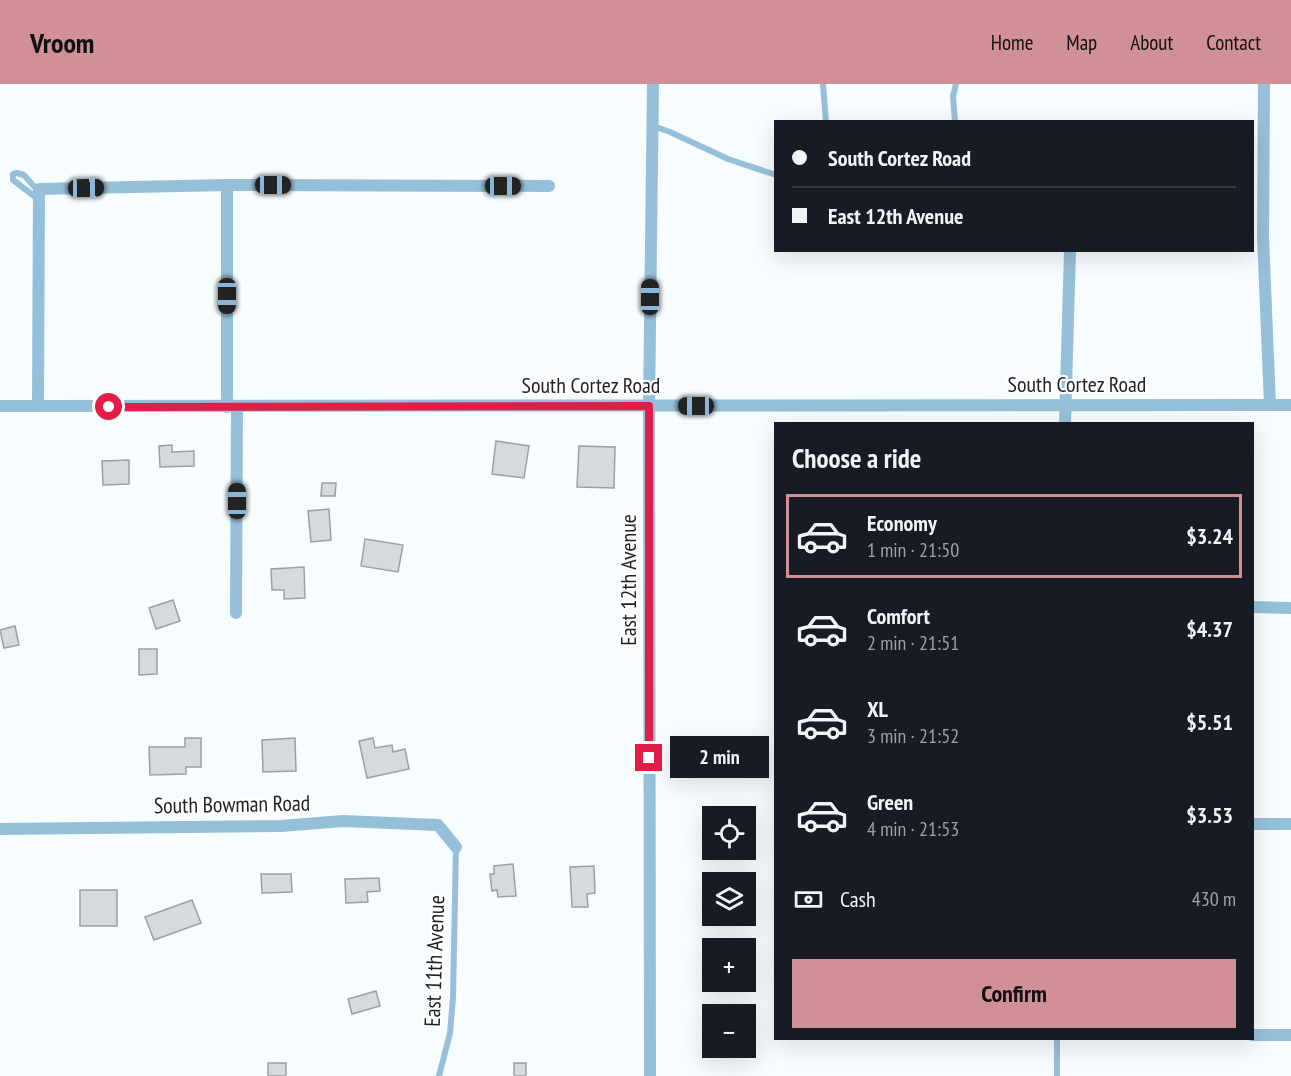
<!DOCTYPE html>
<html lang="en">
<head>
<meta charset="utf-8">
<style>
	:root { --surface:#171b24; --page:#20242c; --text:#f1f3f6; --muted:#9ea1a6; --line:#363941; --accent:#d18f97 }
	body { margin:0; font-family:"PT Sans Narrow",sans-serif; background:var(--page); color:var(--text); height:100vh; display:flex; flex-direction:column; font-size:22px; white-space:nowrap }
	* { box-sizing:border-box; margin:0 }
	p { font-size:20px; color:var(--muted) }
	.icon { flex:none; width:33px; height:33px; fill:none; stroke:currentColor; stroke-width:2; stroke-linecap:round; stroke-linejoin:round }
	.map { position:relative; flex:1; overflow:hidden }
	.side { position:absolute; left:774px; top:338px; width:480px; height:618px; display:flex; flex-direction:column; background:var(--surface); border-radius:0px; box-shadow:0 6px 24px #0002 }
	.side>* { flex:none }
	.hud { position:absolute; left:774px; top:36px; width:480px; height:132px; border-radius:0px; box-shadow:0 6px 24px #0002; display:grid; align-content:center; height:132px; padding:0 18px; background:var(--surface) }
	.buttons { position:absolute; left:702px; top:722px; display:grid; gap:12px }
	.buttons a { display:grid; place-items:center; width:54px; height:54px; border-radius:0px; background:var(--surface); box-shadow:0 6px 24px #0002; font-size:30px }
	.end { position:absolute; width:27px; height:27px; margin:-14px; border:8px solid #e11d48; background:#fff; box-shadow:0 0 0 3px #fff }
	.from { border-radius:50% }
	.bubble { position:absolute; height:42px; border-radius:0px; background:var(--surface); box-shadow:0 6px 24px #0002; font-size:20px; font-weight:700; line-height:42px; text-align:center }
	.car { position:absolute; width:18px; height:36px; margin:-18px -9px; border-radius:8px; box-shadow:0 0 4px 2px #0007; background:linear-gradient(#222 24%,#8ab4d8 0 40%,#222 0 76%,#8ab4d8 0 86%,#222 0) }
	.hud b { display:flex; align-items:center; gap:21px; height:57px; font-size:22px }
	.hud b+b { border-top:2px solid var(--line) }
	.hud i { width:15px; height:15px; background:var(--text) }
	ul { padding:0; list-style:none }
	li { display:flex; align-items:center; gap:18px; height:84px; margin:0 12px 9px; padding:0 6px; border:3px solid transparent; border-radius:0px }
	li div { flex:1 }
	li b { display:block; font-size:22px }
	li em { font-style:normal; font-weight:700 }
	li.selected { border-color:var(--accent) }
	li>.icon { width:54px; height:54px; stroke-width:1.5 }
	h2 { padding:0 18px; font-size:27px; line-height:72px }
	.pay { display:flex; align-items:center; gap:15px; height:66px; padding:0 18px; font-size:22px }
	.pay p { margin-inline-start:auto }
	.action { display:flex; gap:12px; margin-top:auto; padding:12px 18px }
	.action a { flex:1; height:69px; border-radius:0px; background:var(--accent); color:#111; font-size:24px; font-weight:700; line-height:69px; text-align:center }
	header { display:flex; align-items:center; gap:36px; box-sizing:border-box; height:84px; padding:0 30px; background:var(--accent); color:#111 }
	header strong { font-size:28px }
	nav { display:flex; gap:33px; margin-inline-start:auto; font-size:21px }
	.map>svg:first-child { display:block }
	.building { fill:#d4dade; stroke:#9aa0a4; stroke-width:1.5 }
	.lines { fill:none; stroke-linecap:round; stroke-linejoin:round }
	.service { stroke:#96c0d9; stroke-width:6 }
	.minor { stroke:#96c0d9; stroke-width:12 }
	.route { stroke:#e11d48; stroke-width:8 }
	.labels { text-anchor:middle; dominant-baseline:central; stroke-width:4.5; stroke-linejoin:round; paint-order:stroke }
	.street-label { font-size:22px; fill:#1f2123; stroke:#fff }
</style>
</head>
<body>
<header>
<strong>Vroom</strong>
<nav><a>Home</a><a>Map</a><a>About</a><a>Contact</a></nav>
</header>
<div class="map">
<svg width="1291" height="992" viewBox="0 0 1291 992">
	<rect width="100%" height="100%" fill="#f7fcfe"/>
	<!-- building -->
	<g class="building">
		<path d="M 496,357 L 529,362 L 524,394 L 492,390 Z"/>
		<path d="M 172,361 L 172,368 L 194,367 L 194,382 L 160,383 L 159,362 Z"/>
		<path d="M 579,362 L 615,363 L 614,404 L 577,403 Z"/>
		<path d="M 129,376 L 129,400 L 103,401 L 102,377 Z"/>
		<path d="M 322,399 L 336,399 L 335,412 L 321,412 Z"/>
		<path d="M 329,425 L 331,456 L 311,458 L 308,427 Z"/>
		<path d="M 365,455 L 403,461 L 398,488 L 361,482 Z"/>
		<path d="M 304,483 L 305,514 L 284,515 L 284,506 L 272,506 L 271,485 Z"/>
		<path d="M 173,516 L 180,537 L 156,545 L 149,524 Z"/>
		<path d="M 15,542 L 19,561 L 4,564 L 0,546 Z"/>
		<path d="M 139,565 L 157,565 L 157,590 L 139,591 Z"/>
		<path d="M 185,654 L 201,654 L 201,683 L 186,683 L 186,690 L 150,691 L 149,663 L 185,663 Z"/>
		<path d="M 295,654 L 296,687 L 263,688 L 262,656 Z"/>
		<path d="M 373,654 L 375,664 L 392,661 L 393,668 L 405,665 L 409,685 L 367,694 L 359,657 Z"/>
		<path d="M 513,780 L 516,812 L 498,813 L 497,806 L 492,807 L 490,790 L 494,790 L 494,782 Z"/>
		<path d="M 594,782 L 595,809 L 587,810 L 588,823 L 572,823 L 570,783 Z"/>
		<path d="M 261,790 L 291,790 L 292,808 L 262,809 Z"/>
		<path d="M 379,794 L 380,807 L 367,808 L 368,818 L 346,819 L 345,795 Z"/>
		<rect x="80" y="806" width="37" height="36"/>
		<path d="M 192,816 L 201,839 L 154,856 L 145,833 Z"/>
		<path d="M 376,907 L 380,922 L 352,930 L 348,915 Z"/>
		<rect x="268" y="979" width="18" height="13"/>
		<rect x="514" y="979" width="12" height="13"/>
	</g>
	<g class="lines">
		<!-- service -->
		<g class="service">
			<path d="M 823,0 L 826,38"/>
			<path d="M 955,38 L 953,12 L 956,0"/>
			<path d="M 653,42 L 670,48 L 728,75 L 776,91"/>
			<path d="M 38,115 L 13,96 L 13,90 L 17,89 L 24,91 L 39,108"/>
			<path d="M 1057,954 L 1057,992"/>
			<path d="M 439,992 L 450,949 L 453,914 L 456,763"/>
		</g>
		<!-- minor -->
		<g class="minor">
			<path d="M 1264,0 L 1263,153 L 1270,321"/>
			<path d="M 0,322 L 1291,321"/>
			<path d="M 38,322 L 39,105 L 227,101 L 549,102"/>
			<path d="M 227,323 L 227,101"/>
			<path d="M 1065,339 L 1070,166"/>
			<path d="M 1252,523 L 1291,524"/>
			<path d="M 236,529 L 237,322"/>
			<path d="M 1252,740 L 1291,740"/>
			<path d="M 0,745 L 281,742 L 343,737 L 438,741 L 456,763"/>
			<path d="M 1252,951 L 1291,951"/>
			<path d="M 650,992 L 649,322 L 653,0"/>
		</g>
	</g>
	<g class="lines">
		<!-- route -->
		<path class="route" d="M 109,323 L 649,322 L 649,674"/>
	</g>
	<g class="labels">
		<!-- street labels -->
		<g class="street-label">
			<text x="1077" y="300">South Cortez Road</text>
			<text x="591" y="301">South Cortez Road</text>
			<text transform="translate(628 496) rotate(-90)">East 12th Avenue</text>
			<text transform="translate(232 720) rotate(-1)">South Bowman Road</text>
			<text transform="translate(434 877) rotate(-88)">East 11th Avenue</text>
		</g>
	</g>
</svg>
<div class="buttons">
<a><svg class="icon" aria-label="locate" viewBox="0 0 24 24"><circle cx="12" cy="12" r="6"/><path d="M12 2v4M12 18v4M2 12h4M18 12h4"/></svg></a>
<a><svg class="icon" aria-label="layers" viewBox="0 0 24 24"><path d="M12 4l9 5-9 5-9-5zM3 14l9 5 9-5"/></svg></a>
<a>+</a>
<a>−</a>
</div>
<i class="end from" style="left:109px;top:323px"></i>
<i class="end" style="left:649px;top:674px"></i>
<div class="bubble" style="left:670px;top:652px;width:99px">2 min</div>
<i class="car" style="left:273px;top:101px;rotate:90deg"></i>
<i class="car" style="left:503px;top:102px;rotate:90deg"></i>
<i class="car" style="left:86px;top:104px;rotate:89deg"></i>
<i class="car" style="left:227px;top:212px;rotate:180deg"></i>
<i class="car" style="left:650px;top:213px;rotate:0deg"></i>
<i class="car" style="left:696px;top:322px;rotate:270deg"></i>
<i class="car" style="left:237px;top:417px;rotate:0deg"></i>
<div class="hud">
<b><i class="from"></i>South Cortez Road</b>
<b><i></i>East 12th Avenue</b>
</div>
<section class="side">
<h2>Choose a ride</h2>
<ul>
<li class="selected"><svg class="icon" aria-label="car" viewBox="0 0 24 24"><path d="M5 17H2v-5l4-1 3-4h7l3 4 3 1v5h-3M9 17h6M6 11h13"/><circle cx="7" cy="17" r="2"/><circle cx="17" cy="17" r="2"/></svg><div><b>Economy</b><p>1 min · 21:50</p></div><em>$3.24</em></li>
<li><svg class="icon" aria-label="car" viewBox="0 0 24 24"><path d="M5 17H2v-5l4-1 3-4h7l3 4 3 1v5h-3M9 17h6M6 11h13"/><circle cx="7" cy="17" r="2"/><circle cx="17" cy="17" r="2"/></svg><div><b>Comfort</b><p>2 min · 21:51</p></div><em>$4.37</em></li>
<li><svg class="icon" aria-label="car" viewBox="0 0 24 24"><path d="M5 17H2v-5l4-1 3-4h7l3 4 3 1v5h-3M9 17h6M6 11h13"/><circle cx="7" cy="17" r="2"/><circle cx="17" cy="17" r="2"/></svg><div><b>XL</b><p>3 min · 21:52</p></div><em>$5.51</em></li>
<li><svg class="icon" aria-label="car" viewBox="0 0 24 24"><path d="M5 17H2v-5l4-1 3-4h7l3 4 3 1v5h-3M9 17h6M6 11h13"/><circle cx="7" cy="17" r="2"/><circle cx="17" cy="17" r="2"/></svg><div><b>Green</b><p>4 min · 21:53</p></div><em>$3.53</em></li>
</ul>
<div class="pay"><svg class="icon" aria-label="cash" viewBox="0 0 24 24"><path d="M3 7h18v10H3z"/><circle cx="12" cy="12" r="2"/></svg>Cash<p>430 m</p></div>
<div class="action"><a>Confirm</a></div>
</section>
</div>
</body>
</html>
